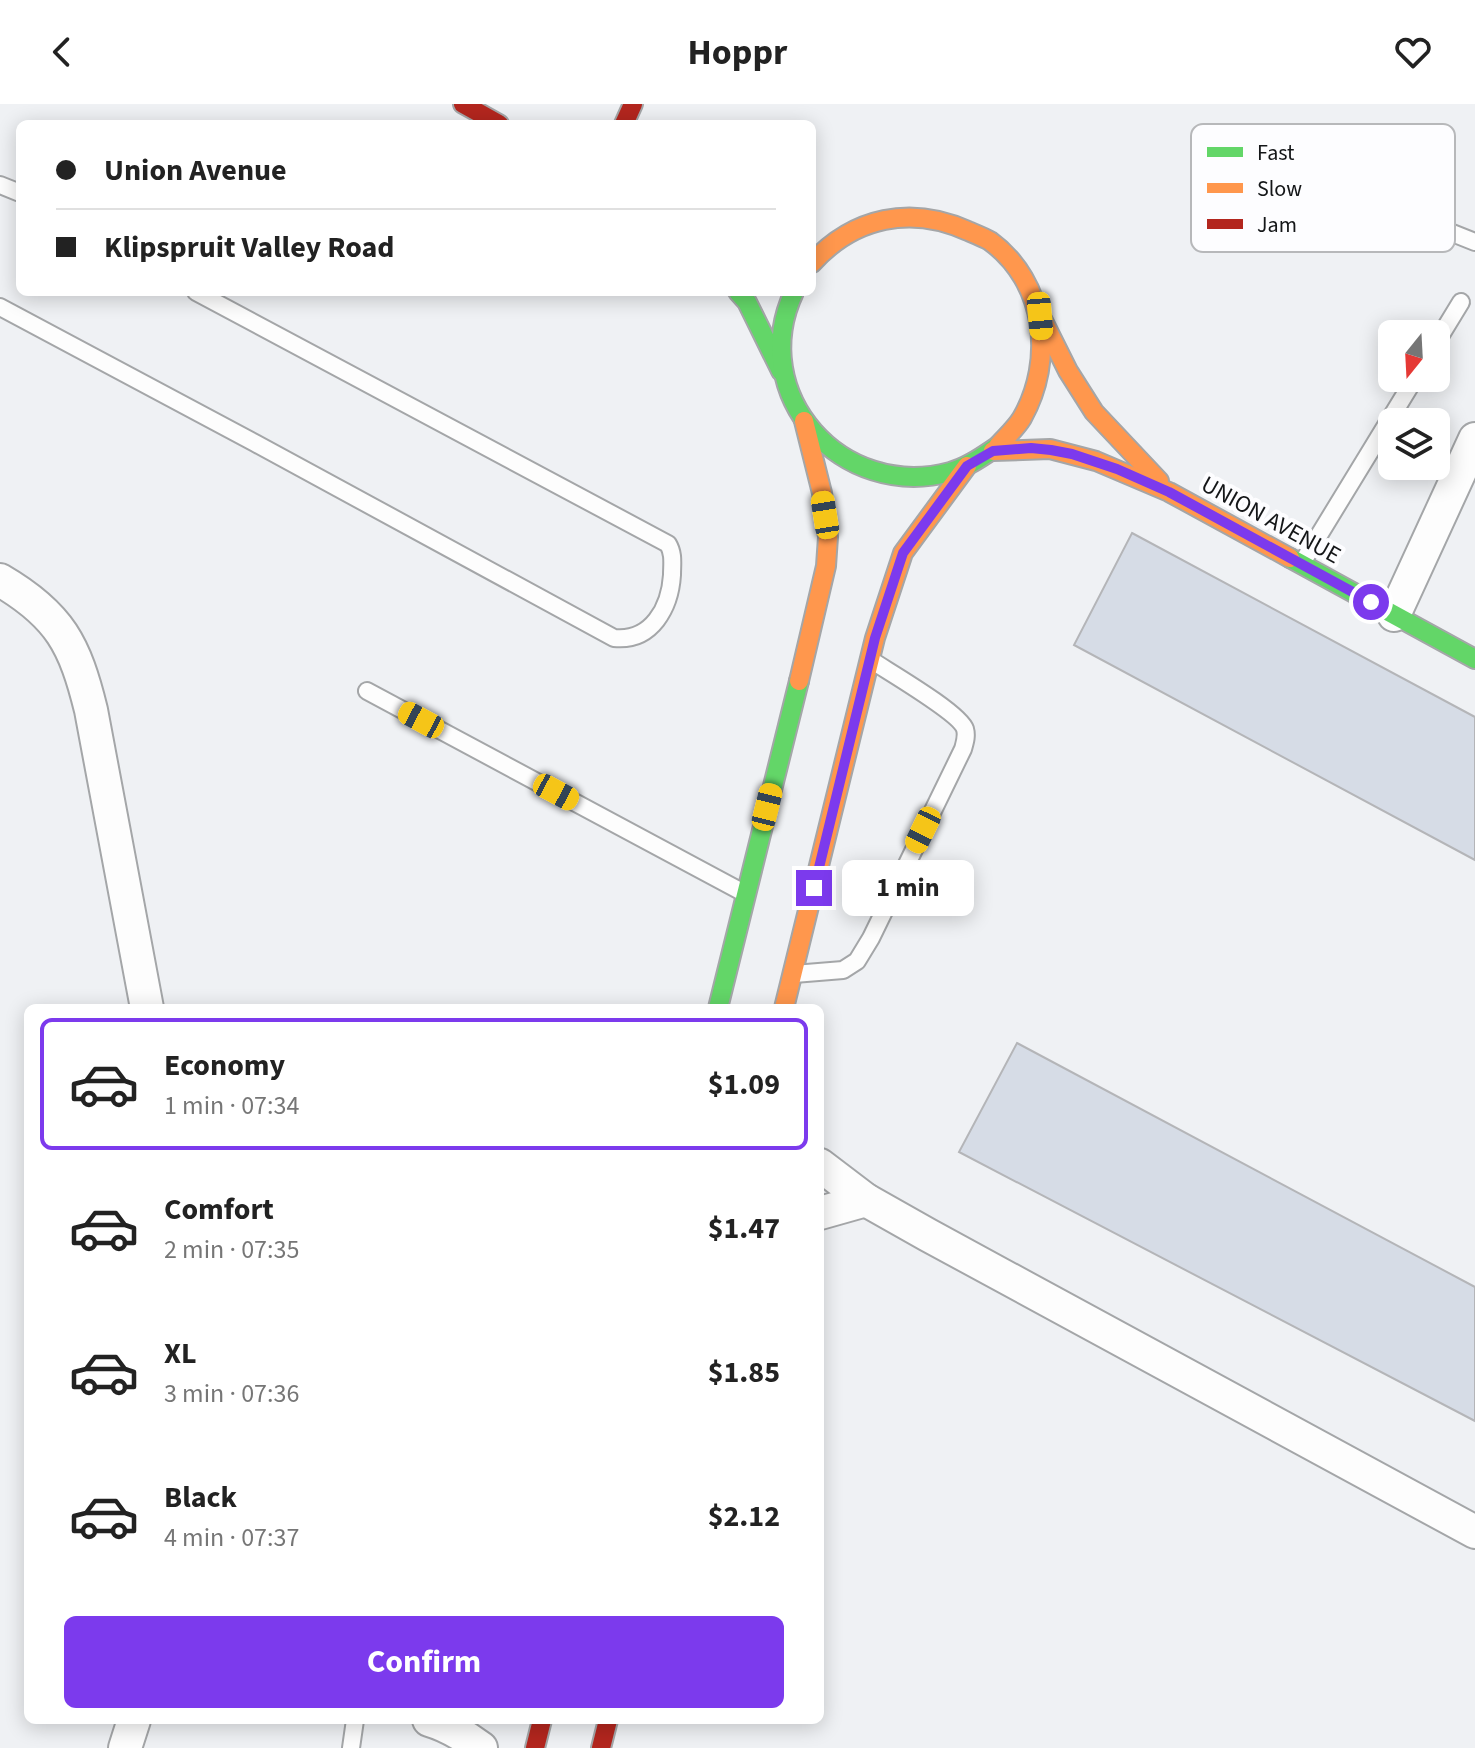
<!DOCTYPE html>
<html lang="en">
<head>
<meta charset="utf-8">
<style>
	:root { --surface:#fff; --page:#f2f2f2; --text:#222; --muted:#767676; --line:#e0e0e0; --accent:#7c3aed }
	body { margin:0; font-family:"Source Sans 3",sans-serif; background:var(--page); color:var(--text); height:100vh; display:flex; flex-direction:column; font-size:30px; white-space:nowrap }
	* { box-sizing:border-box; margin:0 }
	p { font-size:26px; color:var(--muted) }
	.icon { flex:none; width:44px; height:44px; fill:none; stroke:currentColor; stroke-width:2; stroke-linecap:round; stroke-linejoin:round }
	.map { position:relative; flex:1; overflow:hidden }
	.drawer { position:absolute; left:24px; top:900px; width:800px; height:720px; display:flex; flex-direction:column; background:var(--surface); border-radius:12px; box-shadow:0 4px 20px #0003 }
	.drawer>* { flex:none }
	.guide { position:absolute; left:16px; top:16px; width:800px; height:176px; border-radius:12px; box-shadow:0 4px 20px #0003; display:grid; align-content:center; height:176px; padding:0 40px; background:var(--surface) }
	.needle { width:52px; rotate:198deg }
	.controls { position:absolute; left:1378px; top:216px; display:grid; gap:16px }
	.controls a { display:grid; place-items:center; width:72px; height:72px; border-radius:12px; background:var(--surface); box-shadow:0 4px 20px #0003; font-size:40px }
	.end { position:absolute; width:36px; height:36px; margin:-18px; border:10px solid #7c3aed; background:#fff; box-shadow:0 0 0 4px #fff }
	.from { border-radius:50% }
	.bubble { position:absolute; height:56px; border-radius:12px; background:var(--surface); box-shadow:0 4px 20px #0003; font-size:26px; font-weight:700; line-height:56px; text-align:center }
	.car { position:absolute; width:24px; height:48px; margin:-24px -12px; border-radius:10px; box-shadow:0 0 6px 2px #0007; background:linear-gradient(#f5c518 24%,#345 0 40%,#f5c518 0 76%,#345 0 86%,#f5c518 0) }
	.guide b { display:flex; align-items:center; gap:28px; height:76px; font-size:30px }
	.guide b+b { border-top:2px solid var(--line) }
	.guide i { width:20px; height:20px; background:var(--text) }
	ul { padding:14px 0 0; list-style:none }
	li { display:flex; align-items:center; gap:24px; height:132px; margin:0 16px 12px; padding:0 24px; border:4px solid transparent; border-radius:12px }
	li div { flex:1 }
	li b { display:block; font-size:30px }
	li em { font-style:normal; font-weight:700 }
	li.current { border-color:var(--accent) }
	li>.icon { width:72px; height:72px; stroke-width:1.5 }
	.action { display:flex; gap:16px; margin-top:auto; padding:16px 40px }
	.action a { flex:1; height:92px; border-radius:12px; background:var(--accent); color:#fff; font-size:32px; font-weight:700; line-height:92px; text-align:center }
	header { display:flex; justify-content:space-between; align-items:center; height:104px; padding:0 40px; background:var(--surface); font-size:36px; font-weight:700 }
	.map>svg:first-child { display:block }
	.building { fill:#d6dce6; stroke:#b4b5b8; stroke-width:2 }
	.lines { fill:none; stroke-linecap:round; stroke-linejoin:round }
	.lane-casing { stroke:#a4a6a8; stroke-width:20 }
	.street-casing { stroke:#a4a6a8; stroke-width:36 }
	.fast-casing { stroke:#a4a6a8; stroke-width:22 }
	.slow-casing { stroke:#a4a6a8; stroke-width:22 }
	.jam-casing { stroke:#a4a6a8; stroke-width:22 }
	.lane { stroke:#fdfdfd; stroke-width:16 }
	.street { stroke:#fdfdfd; stroke-width:32 }
	.fast { stroke:#63d668; stroke-width:18 }
	.slow { stroke:#ff974d; stroke-width:18 }
	.jam { stroke:#b3261e; stroke-width:18 }
	.route { stroke:#7c3aed; stroke-width:10 }
	.labels { text-anchor:middle; dominant-baseline:central; stroke-width:8; stroke-linejoin:round; paint-order:stroke }
	.street-label { font-size:24px; fill:#141618; stroke:#fdfdff }
	.key { fill:#fdfdff; stroke:#b7b8ba; stroke-width:2 }
	.key-label { font-size:22px; fill:#141618 }
</style>
</head>
<body>
<header><svg class="icon" aria-label="back" viewBox="0 0 24 24"><path d="M15 5l-7 7 7 7"/></svg>Hoppr<svg class="icon" aria-label="heart" viewBox="0 0 24 24"><path d="M12 20l-8-8c-3-5 5-10 8-4 3-6 11-1 8 4z"/></svg></header>
<div class="map">
<svg width="1475" height="1644" viewBox="0 0 1475 1644">
	<rect width="100%" height="100%" fill="#eff1f4"/>
	<!-- building -->
	<g class="building">
		<path d="M 1132,429 L 1475,613 L 1475,756 L 1074,541 Z"/>
		<path d="M 1017,939 L 1475,1183 L 1475,1317 L 959,1048 Z"/>
	</g>
	<g class="lines">
		<!-- lane casing -->
		<g class="lane-casing">
			<g id="lane">
				<path d="M 1289,64 L 1475,138"/>
				<path d="M 0,81 L 20,89"/>
				<path d="M 0,203 L 255,339 L 614,534 C 652,538 670,503 672,471 C 672,460 674,450 668,440 L 196,188"/>
				<path d="M 1436,239 L 1461,198"/>
				<path d="M 1302,459 L 1415,274"/>
				<path d="M 367,587 L 744,789"/>
				<path d="M 794,870 L 843,866 L 857,857 L 871,834 L 963,645 C 965,638 967,632 965,625 C 960,609 889,568 871,556"/>
				<path d="M 351,1644 L 355,1616"/>
			</g>
		</g>
		<!-- street casing -->
		<g class="street-casing">
			<g id="street">
				<path d="M 0,476 C 60,511 75,541 91,606 L 147,904"/>
				<path d="M 1394,511 L 1475,335"/>
				<path d="M 820,1061 L 866,1096 L 928,1131 L 1475,1428"/>
				<path d="M 820,1109 L 866,1096"/>
				<path d="M 429,1616 C 449,1622 465,1632 481,1644"/>
				<path d="M 125,1644 L 134,1616"/>
			</g>
		</g>
		<!-- fast casing -->
		<g class="fast-casing">
			<g id="fast">
				<path d="M 738,188 L 747,198 L 781,267"/>
				<path d="M 794,188 C 746,291 842,397 950,368 C 968,363 983,352 998,342"/>
				<path d="M 1290,454 L 1475,555"/>
				<path d="M 718,904 L 799,577"/>
			</g>
		</g>
		<!-- slow casing -->
		<g class="slow-casing">
			<g id="slow">
				<path d="M 812,159 C 854,113 911,101 968,127 C 975,130 983,133 990,137 C 1046,178 1055,256 1022,314 C 1016,324 1006,333 998,342"/>
				<path d="M 1043,217 L 1068,267 L 1094,308 L 1159,377"/>
				<path d="M 993,347 L 1050,345 L 1096,357 L 1169,388 L 1290,454"/>
				<path d="M 799,577 L 826,462 L 828,433 L 822,389 L 804,317"/>
				<path d="M 784,904 L 875,534 L 903,449 L 967,362"/>
			</g>
		</g>
		<!-- jam casing -->
		<g class="jam-casing">
			<g id="jam">
				<path d="M 463,0 L 499,20"/>
				<path d="M 624,20 L 633,0"/>
				<path d="M 535,1644 L 542,1616"/>
				<path d="M 601,1644 L 608,1616"/>
			</g>
		</g>
		<!-- lane -->
		<use href="#lane" class="lane"/>
		<!-- street -->
		<use href="#street" class="street"/>
		<!-- fast -->
		<use href="#fast" class="fast"/>
		<!-- slow -->
		<use href="#slow" class="slow"/>
		<!-- jam -->
		<use href="#jam" class="jam"/>
	</g>
	<g class="lines">
		<!-- route -->
		<path class="route" d="M 814,784 L 875,534 L 903,449 L 967,362 L 993,347 L 1031,344 L 1051,346 L 1072,350 L 1117,365 L 1169,388 L 1371,498"/>
	</g>
	<g class="labels">
		<!-- street labels -->
		<g class="street-label">
			<text transform="translate(1271 416) rotate(29)">UNION AVENUE</text>
		</g>
	</g>
	<!-- legend -->
	<rect x="1191" y="20" width="264" height="128" rx="12" class="key"/>
	<rect x="1207" y="43" width="36" height="10" fill="#63d668"/>
	<rect x="1207" y="79" width="36" height="10" fill="#ff974d"/>
	<rect x="1207" y="115" width="36" height="10" fill="#b3261e"/>
	<g class="key-label">
		<text x="1257" y="56">Fast</text>
		<text x="1257" y="92">Slow</text>
		<text x="1257" y="128">Jam</text>
	</g>
</svg>
<div class="controls">
<a><svg class="needle" viewBox="-14 -14 28 28"><path d="M0-13l5 13h-10z" fill="#e53935"/><path d="M0 13l5-13h-10z" fill="#767676"/></svg></a>
<a><svg class="icon" aria-label="layers" viewBox="0 0 24 24"><path d="M12 4l9 5-9 5-9-5zM3 14l9 5 9-5"/></svg></a>
</div>
<i class="end from" style="left:1371px;top:498px"></i>
<i class="end" style="left:814px;top:784px"></i>
<div class="bubble" style="left:842px;top:756px;width:132px">1 min</div>
<i class="car" style="left:1040px;top:212px;rotate:175deg"></i>
<i class="car" style="left:825px;top:411px;rotate:351deg"></i>
<i class="car" style="left:421px;top:616px;rotate:298deg"></i>
<i class="car" style="left:556px;top:688px;rotate:118deg"></i>
<i class="car" style="left:767px;top:703px;rotate:14deg"></i>
<i class="car" style="left:923px;top:726px;rotate:206deg"></i>
<div class="guide">
<b><i class="from"></i>Union Avenue</b>
<b><i></i>Klipspruit Valley Road</b>
</div>
<section class="drawer">
<ul>
<li class="current"><svg class="icon" aria-label="car" viewBox="0 0 24 24"><path d="M5 17H2v-5l4-1 3-4h7l3 4 3 1v5h-3M9 17h6M6 11h13"/><circle cx="7" cy="17" r="2"/><circle cx="17" cy="17" r="2"/></svg><div><b>Economy</b><p>1 min · 07:34</p></div><em>$1.09</em></li>
<li><svg class="icon" aria-label="car" viewBox="0 0 24 24"><path d="M5 17H2v-5l4-1 3-4h7l3 4 3 1v5h-3M9 17h6M6 11h13"/><circle cx="7" cy="17" r="2"/><circle cx="17" cy="17" r="2"/></svg><div><b>Comfort</b><p>2 min · 07:35</p></div><em>$1.47</em></li>
<li><svg class="icon" aria-label="car" viewBox="0 0 24 24"><path d="M5 17H2v-5l4-1 3-4h7l3 4 3 1v5h-3M9 17h6M6 11h13"/><circle cx="7" cy="17" r="2"/><circle cx="17" cy="17" r="2"/></svg><div><b>XL</b><p>3 min · 07:36</p></div><em>$1.85</em></li>
<li><svg class="icon" aria-label="car" viewBox="0 0 24 24"><path d="M5 17H2v-5l4-1 3-4h7l3 4 3 1v5h-3M9 17h6M6 11h13"/><circle cx="7" cy="17" r="2"/><circle cx="17" cy="17" r="2"/></svg><div><b>Black</b><p>4 min · 07:37</p></div><em>$2.12</em></li>
</ul>
<div class="action"><a>Confirm</a></div>
</section>
</div>
</body>
</html>
